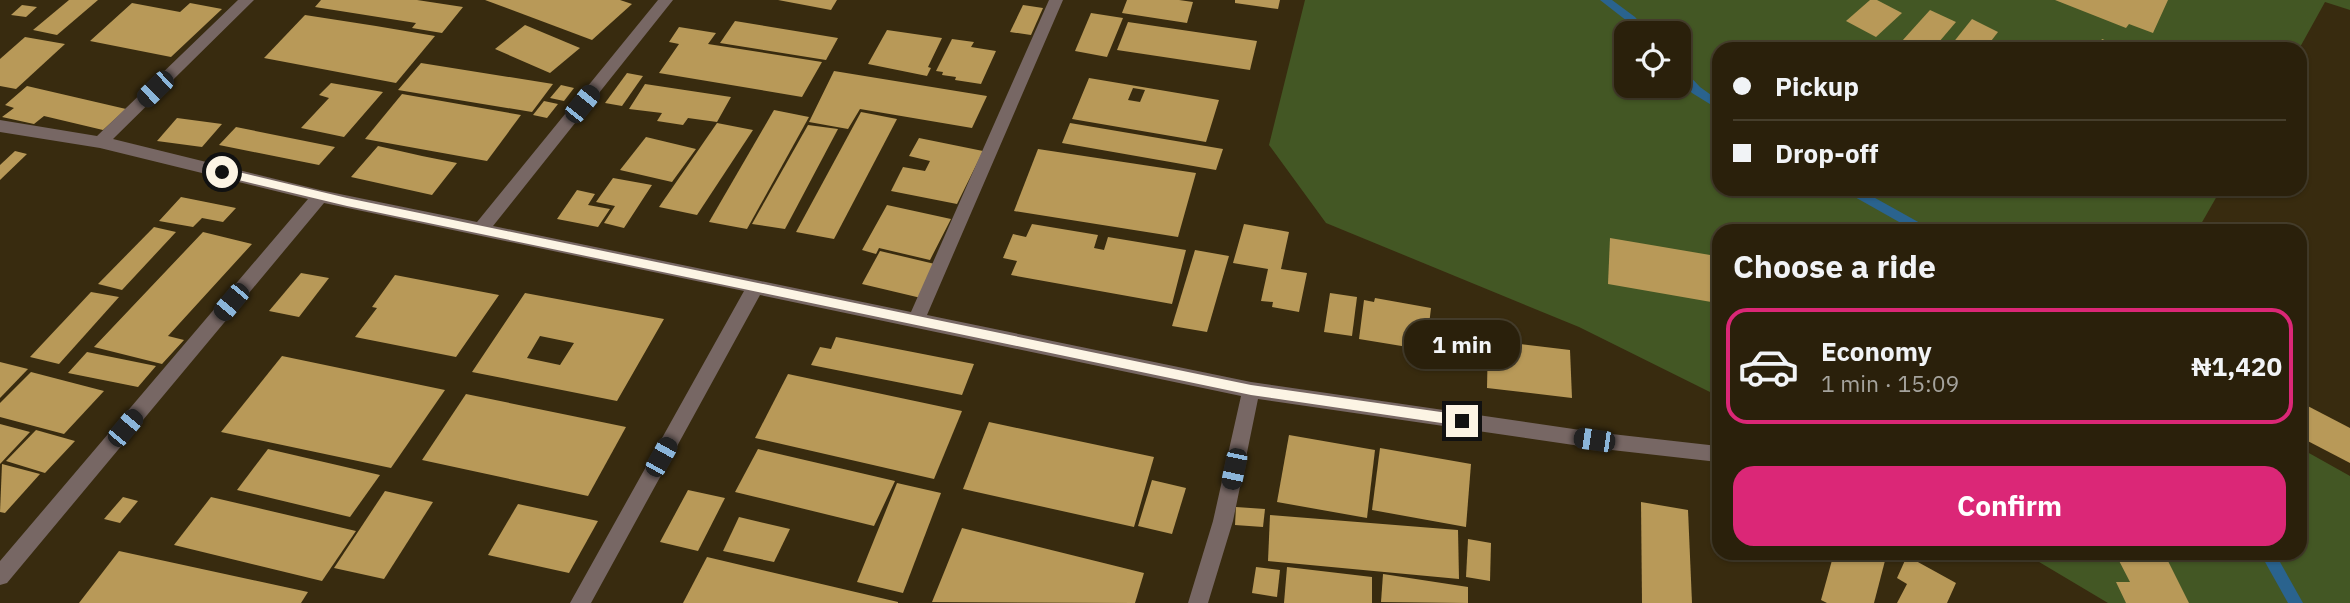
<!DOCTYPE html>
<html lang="en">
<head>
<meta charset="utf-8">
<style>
	:root { --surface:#2a200b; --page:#322814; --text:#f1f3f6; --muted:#a5a39d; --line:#463e2c; --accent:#db2777 }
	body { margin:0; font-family:"IBM Plex Sans",sans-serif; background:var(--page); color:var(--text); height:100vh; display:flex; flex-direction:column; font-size:26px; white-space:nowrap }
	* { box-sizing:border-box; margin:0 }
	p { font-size:23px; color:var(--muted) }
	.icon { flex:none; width:38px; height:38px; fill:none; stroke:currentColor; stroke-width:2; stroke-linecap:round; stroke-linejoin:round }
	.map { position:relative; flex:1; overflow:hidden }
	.panel { position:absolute; left:1712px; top:224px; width:595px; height:336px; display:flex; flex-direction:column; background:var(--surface); border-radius:21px; box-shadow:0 2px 5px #0004,0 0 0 2px var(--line) }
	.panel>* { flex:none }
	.hud { position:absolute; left:1712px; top:42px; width:595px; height:154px; border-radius:21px; box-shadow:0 2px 5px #0004,0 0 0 2px var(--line); display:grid; align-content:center; height:154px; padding:0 21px; background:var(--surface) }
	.tools { position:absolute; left:1614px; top:21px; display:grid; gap:14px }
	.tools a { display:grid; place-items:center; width:77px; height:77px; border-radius:14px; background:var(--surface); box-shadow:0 2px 5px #0004,0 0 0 2px var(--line); font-size:35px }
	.end { position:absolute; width:32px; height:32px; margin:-16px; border:9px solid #fcf4e4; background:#111; box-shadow:0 0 0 4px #111 }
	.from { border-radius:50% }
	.bubble { position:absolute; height:49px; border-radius:21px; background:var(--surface); box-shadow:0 2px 5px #0004,0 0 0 2px var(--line); font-size:23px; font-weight:800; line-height:49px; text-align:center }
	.car { position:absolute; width:21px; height:42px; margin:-21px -10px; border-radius:9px; box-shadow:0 0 5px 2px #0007; background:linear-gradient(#222 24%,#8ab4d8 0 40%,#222 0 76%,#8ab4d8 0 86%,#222 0) }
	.hud b { display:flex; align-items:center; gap:24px; height:66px; font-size:26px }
	.hud b+b { border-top:2px solid var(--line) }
	.hud i { width:18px; height:18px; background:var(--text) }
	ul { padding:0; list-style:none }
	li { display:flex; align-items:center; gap:21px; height:116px; margin:0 14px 10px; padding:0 7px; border:4px solid transparent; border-radius:21px }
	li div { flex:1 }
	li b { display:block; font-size:26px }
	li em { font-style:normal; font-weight:800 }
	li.current { border-color:var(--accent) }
	li>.icon { width:63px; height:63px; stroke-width:1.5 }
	h2 { padding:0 21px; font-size:32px; line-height:84px }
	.button { display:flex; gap:14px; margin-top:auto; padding:14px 21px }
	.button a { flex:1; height:80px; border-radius:21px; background:var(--accent); color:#fff; font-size:28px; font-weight:800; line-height:80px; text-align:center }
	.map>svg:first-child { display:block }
	.green { fill:#435724; fill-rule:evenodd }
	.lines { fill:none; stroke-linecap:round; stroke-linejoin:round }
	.stream { fill:#2a638e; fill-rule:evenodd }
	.building { fill:#b89958; fill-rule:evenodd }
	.minor { fill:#776764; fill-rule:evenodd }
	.route { fill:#fcf4e4 }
</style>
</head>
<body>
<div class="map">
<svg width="2350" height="603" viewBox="0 0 2350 603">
	<rect width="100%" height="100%" fill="#382b0f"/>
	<!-- green -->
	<g class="green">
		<path d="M 1305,0 L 2350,0 L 2350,10 L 2325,2 L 2299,49 L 1718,49 L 1718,189 L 2221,189 L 2197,231 L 1718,231 L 1718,396 L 1579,327 L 1326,223 L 1269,145 ZM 1626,33 L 1678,33 L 1678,86 L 1626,86 Z"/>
		<path d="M 2300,448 L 2350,476 L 2350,603 L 2108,603 L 2024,553 L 2300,553 Z"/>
	</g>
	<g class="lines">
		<!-- stream -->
		<g class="stream">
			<path d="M 1600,0 L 1612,0 L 1635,17 L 1649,33 L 1638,33 L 1627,21 Z"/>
			<path d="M 1678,67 L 1682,68 L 1700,87 L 1718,100 L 1718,109 L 1692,93 L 1678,78 Z"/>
			<path d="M 1844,189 L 1859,189 L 1929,228 L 1931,231 L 1915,231 L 1846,192 Z"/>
			<path d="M 2260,553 L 2275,553 L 2303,603 L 2288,603 Z"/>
		</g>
	</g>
	<!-- building -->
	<g class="building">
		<path d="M 69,0 L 98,0 L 57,35 L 33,30 Z"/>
		<path d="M 321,0 L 417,0 L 463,7 L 442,33 L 412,28 L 416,23 L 315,7 Z"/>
		<path d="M 485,0 L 620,0 L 632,4 L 592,40 Z"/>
		<path d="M 778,0 L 837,0 L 831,10 Z"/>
		<path d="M 1127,0 L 1179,0 L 1193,2 L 1187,23 L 1122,13 Z"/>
		<path d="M 1235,0 L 1280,0 L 1278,9 L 1235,3 Z"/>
		<path d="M 1870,0 L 1877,0 L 1902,13 L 1876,37 L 1846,21 Z"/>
		<path d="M 2055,0 L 2168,0 L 2153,33 L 2129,24 L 2126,28 Z"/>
		<path d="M 132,3 L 180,12 L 190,3 L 222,9 L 171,57 L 90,41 Z"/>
		<path d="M 22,5 L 37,7 L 26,17 L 11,15 Z"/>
		<path d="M 1023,5 L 1043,8 L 1031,35 L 1010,32 Z"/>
		<path d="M 1930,10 L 1956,22 L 1933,49 L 1920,49 L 1902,41 Z"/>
		<path d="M 1091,13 L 1123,18 L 1107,57 L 1075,51 Z"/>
		<path d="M 305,15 L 376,26 L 435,36 L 396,83 L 264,58 Z"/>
		<path d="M 1972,19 L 1998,32 L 1985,49 L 1948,49 Z"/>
		<path d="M 735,21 L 838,38 L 826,60 L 720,43 Z"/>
		<path d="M 1128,22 L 1257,41 L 1250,70 L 1117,50 Z"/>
		<path d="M 525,25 L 580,48 L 550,73 L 495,49 Z"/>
		<path d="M 679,27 L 716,33 L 708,44 L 822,62 L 802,97 L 659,73 L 679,44 L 669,42 Z"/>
		<path d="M 887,30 L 942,38 L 928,67 L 931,68 L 927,76 L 868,64 Z"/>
		<path d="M 25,37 L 65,44 L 16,89 L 0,86 L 0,59 Z"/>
		<path d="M 952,39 L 974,42 L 971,47 L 996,51 L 981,84 L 955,80 L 956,77 L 942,75 L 943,72 L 936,71 Z"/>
		<path d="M 2102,39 L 2127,49 L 2097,49 Z"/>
		<path d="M 421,63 L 553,84 L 532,112 L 398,90 Z"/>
		<path d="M 834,71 L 987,96 L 972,128 L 860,109 L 848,129 L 809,122 Z"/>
		<path d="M 627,73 L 643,76 L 622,106 L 605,103 Z"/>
		<path d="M 1089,78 L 1219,100 L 1206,142 L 1072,119 ZM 1133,88 L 1145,90 L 1140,102 L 1128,100 Z"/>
		<path d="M 331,83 L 383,92 L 344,137 L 301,128 L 329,98 L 319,95 Z"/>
		<path d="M 645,84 L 731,97 L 717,122 L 688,118 L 683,125 L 657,121 L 662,113 L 629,109 Z"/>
		<path d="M 561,85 L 574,88 L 564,101 L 550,98 Z"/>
		<path d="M 27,86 L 126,109 L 103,130 L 44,116 L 34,124 L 2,117 L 14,108 L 5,105 Z"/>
		<path d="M 402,94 L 521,115 L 487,161 L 365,139 Z"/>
		<path d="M 544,101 L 558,104 L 547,118 L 533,115 Z"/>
		<path d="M 774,110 L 809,117 L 747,229 L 709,222 Z"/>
		<path d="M 861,112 L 897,119 L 834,239 L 796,232 Z"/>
		<path d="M 177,118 L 222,124 L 202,147 L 157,141 Z"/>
		<path d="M 717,123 L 753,130 L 697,215 L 659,207 Z"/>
		<path d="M 1070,123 L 1223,149 L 1216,170 L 1062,143 Z"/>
		<path d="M 808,125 L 838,129 L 785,229 L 752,224 Z"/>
		<path d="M 236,127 L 335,147 L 319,165 L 219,145 Z"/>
		<path d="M 646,137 L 696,149 L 672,182 L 620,170 Z"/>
		<path d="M 919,138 L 983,151 L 957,204 L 891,191 L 903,167 L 925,171 L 930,161 L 909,156 Z"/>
		<path d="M 378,146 L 422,156 L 457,163 L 432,195 L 351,177 Z"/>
		<path d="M 1038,149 L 1196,173 L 1178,237 L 1014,211 Z"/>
		<path d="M 15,151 L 27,154 L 0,180 L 0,165 Z"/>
		<path d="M 613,178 L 652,185 L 624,228 L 604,223 L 615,206 L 596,202 Z"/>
		<path d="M 577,190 L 595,194 L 588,205 L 610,209 L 598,227 L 557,219 Z"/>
		<path d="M 181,197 L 236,208 L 223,222 L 202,218 L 193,227 L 159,221 Z"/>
		<path d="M 887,205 L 951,219 L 930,260 L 879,248 L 876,254 L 862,250 Z"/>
		<path d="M 1032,224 L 1098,235 L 1094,248 L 1104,250 L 1108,237 L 1186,250 L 1172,304 L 1011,275 L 1017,261 L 1003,258 L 1013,234 L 1026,237 Z"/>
		<path d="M 1244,224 L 1289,232 L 1281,269 L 1307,273 L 1299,312 L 1272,307 L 1273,302 L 1261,301 L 1268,269 L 1233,263 Z"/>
		<path d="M 154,227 L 176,232 L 122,290 L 98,284 Z"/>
		<path d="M 203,232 L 252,244 L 168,336 L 184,340 L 162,364 L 94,347 Z"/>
		<path d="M 1610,238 L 1716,256 L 1717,303 L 1608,284 Z"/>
		<path d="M 1195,250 L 1229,256 L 1207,332 L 1172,326 Z"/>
		<path d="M 880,251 L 939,265 L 921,298 L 862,284 Z"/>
		<path d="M 301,273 L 329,278 L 299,317 L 269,311 Z"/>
		<path d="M 395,275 L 499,295 L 456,357 L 355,337 L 377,308 L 372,307 Z"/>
		<path d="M 91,292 L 119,297 L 59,364 L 30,357 Z"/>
		<path d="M 525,293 L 664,319 L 617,401 L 472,372 ZM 540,336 L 574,343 L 560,365 L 527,358 Z"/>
		<path d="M 1330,293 L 1357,297 L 1352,336 L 1324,332 Z"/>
		<path d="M 1375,298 L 1431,308 L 1426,350 L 1359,339 L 1364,300 L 1374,302 Z"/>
		<path d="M 836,337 L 974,364 L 962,395 L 811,365 L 820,347 L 831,349 Z"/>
		<path d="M 1488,340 L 1570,350 L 1572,398 L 1487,388 Z"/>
		<path d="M 87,352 L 156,366 L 138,387 L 68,373 Z"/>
		<path d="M 282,356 L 445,390 L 391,468 L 221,432 Z"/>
		<path d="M 0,362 L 28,369 L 0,398 Z"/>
		<path d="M 31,372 L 104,391 L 64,434 L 0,417 L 0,403 Z"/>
		<path d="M 788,374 L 962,411 L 934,479 L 755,438 Z"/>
		<path d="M 466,394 L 626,427 L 588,496 L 422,460 Z"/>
		<path d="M 2300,402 L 2350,428 L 2350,463 L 2300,437 Z"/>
		<path d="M 989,422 L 1154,457 L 1134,527 L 963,489 Z"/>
		<path d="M 0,424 L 30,432 L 0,464 Z"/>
		<path d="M 36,430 L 75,441 L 45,473 L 6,461 Z"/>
		<path d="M 1289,435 L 1375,450 L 1367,518 L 1277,502 Z"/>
		<path d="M 1380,448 L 1471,464 L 1466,527 L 1372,510 Z"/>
		<path d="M 268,449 L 380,475 L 350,517 L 237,490 Z"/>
		<path d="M 758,449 L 895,481 L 874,526 L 735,492 Z"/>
		<path d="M 2,464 L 40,474 L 5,513 L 0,512 Z"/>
		<path d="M 1152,480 L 1186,488 L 1172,534 L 1138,526 Z"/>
		<path d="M 897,483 L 941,493 L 903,593 L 857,582 Z"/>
		<path d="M 688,490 L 725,498 L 698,551 L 660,542 Z"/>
		<path d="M 385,491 L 433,502 L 384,579 L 334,568 Z"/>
		<path d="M 123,497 L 138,501 L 120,523 L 104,519 Z"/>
		<path d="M 211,497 L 356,531 L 322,581 L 174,545 Z"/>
		<path d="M 1641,502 L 1688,510 L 1692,603 L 1642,603 Z"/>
		<path d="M 518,504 L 598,521 L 569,573 L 488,555 Z"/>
		<path d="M 1236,507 L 1265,509 L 1263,527 L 1235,525 Z"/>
		<path d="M 1270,515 L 1458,530 L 1459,579 L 1268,561 Z"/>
		<path d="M 739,517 L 790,529 L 774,562 L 723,551 Z"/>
		<path d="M 962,528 L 1144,573 L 1135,603 L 932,602 Z"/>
		<path d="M 1468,539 L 1491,543 L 1490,581 L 1466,577 Z"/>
		<path d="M 119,551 L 308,592 L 301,603 L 79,603 Z"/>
		<path d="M 1834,553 L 1887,553 L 1874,603 L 1827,603 L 1821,600 Z"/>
		<path d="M 2115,553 L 2164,553 L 2189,603 L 2126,603 L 2116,582 L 2130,582 Z"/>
		<path d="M 1907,556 L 1956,583 L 1947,603 L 1897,603 L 1907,584 L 1897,578 Z"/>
		<path d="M 707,557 L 898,602 L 898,603 L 683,603 Z"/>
		<path d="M 1256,567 L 1280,570 L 1277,597 L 1252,593 Z"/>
		<path d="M 1287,567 L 1372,577 L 1372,603 L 1284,603 Z"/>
		<path d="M 1383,574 L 1468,587 L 1468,603 L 1381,602 Z"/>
	</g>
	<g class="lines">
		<!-- minor -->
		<path class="minor" d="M 238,0 L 254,0 L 113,139 L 320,190 L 477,222 L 658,0 L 673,0 L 493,226 L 911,312 L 1049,0 L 1063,0 L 927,315 L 1251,382 L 1594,432 L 1718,446 L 1718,462 L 1594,448 L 1258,399 L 1233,521 L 1208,603 L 1188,603 L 1213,521 L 1241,396 L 760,295 L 591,603 L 570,603 L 744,291 L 324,203 L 7,583 L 0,585 L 0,561 L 308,199 L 100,148 L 0,132 L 0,120 L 97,136 Z"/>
	</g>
	<!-- route -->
	<path class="route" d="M 222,168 L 347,198 L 1251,385 L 1462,415 L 1468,421 L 1462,426 L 1251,395 L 347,206 L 218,175 L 218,169 Z"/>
</svg>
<div class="tools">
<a><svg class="icon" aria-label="locate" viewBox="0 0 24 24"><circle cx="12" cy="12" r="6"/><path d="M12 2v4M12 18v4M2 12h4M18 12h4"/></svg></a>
</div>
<i class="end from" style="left:222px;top:172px"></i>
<i class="end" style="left:1462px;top:421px"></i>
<div class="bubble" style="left:1404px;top:320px;width:116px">1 min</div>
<i class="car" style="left:155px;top:89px;rotate:226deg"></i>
<i class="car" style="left:582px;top:104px;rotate:39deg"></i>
<i class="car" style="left:231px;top:302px;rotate:220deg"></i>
<i class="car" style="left:125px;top:428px;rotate:40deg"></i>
<i class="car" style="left:1594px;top:440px;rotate:278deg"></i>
<i class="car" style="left:661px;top:457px;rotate:29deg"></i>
<i class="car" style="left:1234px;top:469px;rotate:192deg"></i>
<div class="hud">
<b><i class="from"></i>Pickup</b>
<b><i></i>Drop-off</b>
</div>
<section class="panel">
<h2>Choose a ride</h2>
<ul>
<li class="current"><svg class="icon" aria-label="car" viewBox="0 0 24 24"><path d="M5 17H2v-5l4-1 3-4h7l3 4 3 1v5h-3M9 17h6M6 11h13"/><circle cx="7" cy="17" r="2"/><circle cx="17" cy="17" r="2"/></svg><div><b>Economy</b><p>1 min · 15:09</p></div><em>₦1,420</em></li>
</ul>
<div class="button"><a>Confirm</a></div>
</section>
</div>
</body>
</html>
